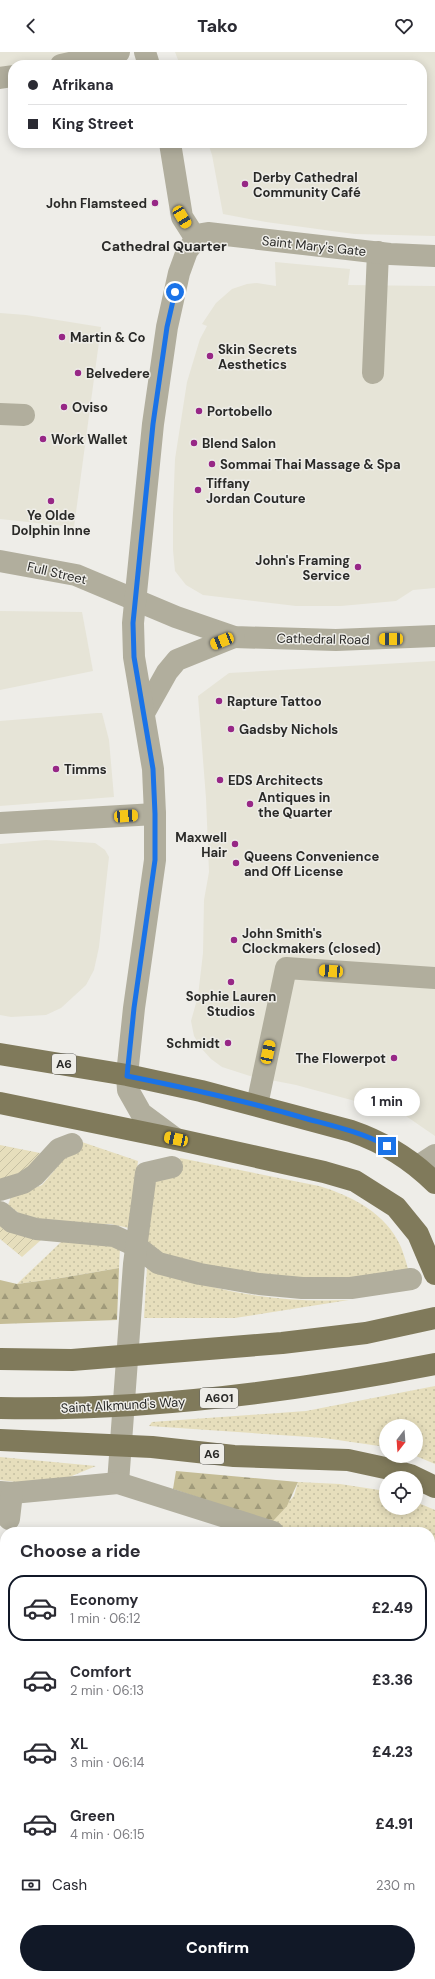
<!DOCTYPE html>
<html lang="en">
<head>
<meta charset="utf-8">
<style>
	:root { --surface:#fff; --page:#f7f7f7; --text:#2b2b33; --muted:#7c7c81; --line:#e1e1e2; --accent:#111827 }
	body { margin:0; font-family:"DM Sans",sans-serif; background:var(--page); color:var(--text); height:100vh; display:flex; flex-direction:column; font-size:15px; white-space:nowrap }
	* { box-sizing:border-box; margin:0 }
	p { font-size:13px; color:var(--muted) }
	.icon { flex:none; width:22px; height:22px; fill:none; stroke:currentColor; stroke-width:2; stroke-linecap:round; stroke-linejoin:round }
	.map { position:relative; flex:1; overflow:hidden }
	.panel { position:absolute; left:0px; top:1475px; width:435px; height:452px; display:flex; flex-direction:column; background:var(--surface); border-radius:16px 16px 0 0; box-shadow:0 2px 10px #0003 }
	.panel>* { flex:none }
	.hud { position:absolute; left:8px; top:8px; width:419px; height:88px; border-radius:16px; box-shadow:0 2px 10px #0003; display:grid; align-content:center; height:88px; padding:0 20px; background:var(--surface) }
	.needle { width:26px; rotate:197deg }
	.fabs { position:absolute; left:379px; top:1367px; display:grid; gap:8px }
	.fabs a { display:grid; place-items:center; width:44px; height:44px; border-radius:50%; background:var(--surface); box-shadow:0 2px 10px #0003; font-size:20px }
	.end { position:absolute; width:18px; height:18px; margin:-9px; border:5px solid #1a73e8; background:#fff; box-shadow:0 0 0 2px #fff }
	.from { border-radius:50% }
	.bubble { position:absolute; height:28px; border-radius:14px; background:var(--surface); box-shadow:0 2px 10px #0003; font-size:13px; font-weight:800; line-height:28px; text-align:center }
	.car { position:absolute; width:12px; height:24px; margin:-12px -6px; border-radius:5px; box-shadow:0 0 3px 1px #0007; background:linear-gradient(#f5c518 24%,#345 0 40%,#f5c518 0 76%,#345 0 86%,#f5c518 0) }
	.hud b { display:flex; align-items:center; gap:14px; height:38px; font-size:15px }
	.hud b+b { border-top:1px solid var(--line) }
	.hud i { width:10px; height:10px; background:var(--text) }
	ul { padding:0; list-style:none }
	li { display:flex; align-items:center; gap:12px; height:66px; margin:0 8px 6px; padding:0 12px; border:2px solid transparent; border-radius:16px }
	li div { flex:1 }
	li b { display:block; font-size:15px }
	li em { font-style:normal; font-weight:800 }
	li.current { border-color:var(--accent) }
	li>.icon { width:36px; height:36px; stroke-width:1.5 }
	h2 { padding:0 20px; font-size:18px; line-height:48px }
	.pay { display:flex; align-items:center; gap:10px; height:44px; padding:0 20px; font-size:15px }
	.pay p { margin-inline-start:auto }
	.primary-button { display:flex; gap:8px; margin-top:auto; padding:8px 20px }
	.primary-button a { flex:1; height:46px; border-radius:24px; background:var(--accent); color:#fff; font-size:16px; font-weight:800; line-height:46px; text-align:center }
	header { display:flex; justify-content:space-between; align-items:center; height:52px; padding:0 20px; background:var(--surface); font-size:18px; font-weight:800 }
	.map>svg:first-child { display:block }
	.built { fill:#e6e4d7 }
	.grass { fill:url(#grass-dots) }
	.forest { fill:url(#forest-firs) }
	.garden { fill:url(#garden-furrows) }
	.lines { fill:none; stroke-linecap:round; stroke-linejoin:round }
	.minor { stroke:#b1ae9d; stroke-width:22 }
	.major { stroke:#807a5b; stroke-width:22 }
	.route { stroke:#1a73e8; stroke-width:5 }
	.poi-dot { fill:#972786; stroke:#eeede8; stroke-width:1.5 }
	.labels { text-anchor:middle; dominant-baseline:central; stroke-width:3; stroke-linejoin:round; paint-order:stroke }
	.shield { fill:#eeede8; stroke:#656462; stroke-width:1 }
	.shield-label { font-size:12px; font-weight:bold; fill:#2a2a28 }
	.poi-label { font-size:13px; font-weight:bold; fill:#2a2a28; stroke:#eeede8; text-anchor:start }
	.street-label { font-size:13px; fill:#2a2a28; stroke:#eeede8 }
	.neighbourhood-label { font-size:14px; font-weight:bold; fill:#2a2a28; stroke:#eeede8 }
</style>
</head>
<body>
<header><svg class="icon" aria-label="back" viewBox="0 0 24 24"><path d="M15 5l-7 7 7 7"/></svg>Tako<svg class="icon" aria-label="heart" viewBox="0 0 24 24"><path d="M12 20l-8-8c-3-5 5-10 8-4 3-6 11-1 8 4z"/></svg></header>
<div class="map">
<svg width="435" height="1927" viewBox="0 0 435 1927">
	<defs>
		<pattern id="grass-dots" width="8" height="8" patternUnits="userSpaceOnUse"><rect width="8" height="8" fill="#e6debc"/><path d="M2 2h.1M6 6h.1" fill="none" stroke="#c5bfa2" stroke-width="1.8" stroke-linecap="round"/></pattern>
		<pattern id="forest-firs" width="22" height="20" patternUnits="userSpaceOnUse"><rect width="22" height="20" fill="#c5bd96"/><path d="M5 1l3.5 6h-7zM16 11l3.5 6h-7z" fill="#a09a7a"/></pattern>
		<pattern id="garden-furrows" width="10" height="10" patternUnits="userSpaceOnUse"><rect width="10" height="10" fill="#e6debc"/><path d="M-1 1l2-2M0 10L10 0M9 11l2-2" fill="none" stroke="#c5bfa2"/></pattern>
	</defs>
	<rect width="100%" height="100%" fill="#eeede8"/>
	<!-- built -->
	<g class="built">
		<path d="M 0,0 L 100,0 L 36,13 L 13,13 L 13,18 L 0,15 Z"/>
		<path d="M 175,0 L 435,0 L 435,184 L 354,182 L 266,170 L 223,162 L 212,103 L 208,91 L 422,91 L 422,13 L 180,13 Z"/>
		<path d="M 275,210 L 350,217 L 348,233 L 435,234 L 435,536 L 413,538 L 396,549 L 341,554 L 296,554 L 203,543 L 186,533 L 175,519 L 173,498 L 173,461 L 175,407 L 187,330 L 200,287 L 207,274 L 202,272 L 216,251 L 232,237 L 247,232 L 257,231 L 276,234 Z"/>
		<path d="M 0,261 L 26,263 L 101,275 L 74,475 L 0,467 Z"/>
		<path d="M 0,559 L 82,560 L 93,619 L 0,638 Z"/>
		<path d="M 435,609 L 435,1084 L 403,1062 L 296,1033 L 250,1024 L 222,1015 L 211,1007 L 202,997 L 194,984 L 191,969 L 198,944 L 203,901 L 204,848 L 209,820 L 206,746 L 198,644 L 229,621 Z"/>
		<path d="M 97,661 L 102,661 L 109,688 L 114,745 L 0,754 L 0,669 Z"/>
		<path d="M 46,788 L 95,791 L 105,798 L 109,805 L 99,895 L 94,918 L 86,933 L 61,956 L 46,963 L 11,965 L 0,963 L 0,792 Z"/>
	</g>
	<!-- grass -->
	<g class="grass">
		<path d="M 79,1089 L 138,1109 L 129,1176 L 110,1172 L 79,1173 L 24,1165 L 8,1153 L 11,1145 L 42,1133 Z"/>
		<path d="M 180,1106 L 319,1134 C 352,1144 386,1161 401,1195 C 404,1203 407,1212 409,1221 L 336,1229 L 291,1229 L 160,1206 L 147,1191 L 153,1130 L 179,1113 Z"/>
		<path d="M 61,1190 L 112,1190 L 120,1196 L 119,1216 L 61,1226 L 17,1232 Z"/>
		<path d="M 147,1215 C 218,1240 274,1251 349,1248 L 235,1266 L 144,1266 Z"/>
		<path d="M 435,1334 L 435,1412 L 416,1404 L 416,1374 L 386,1374 L 386,1395 L 324,1386 L 149,1374 L 152,1370 L 306,1359 Z"/>
		<path d="M 0,1405 L 96,1414 L 67,1426 L 24,1431 L 0,1428 Z"/>
		<path d="M 298,1430 L 340,1432 L 386,1439 L 386,1456 L 416,1456 L 416,1450 L 435,1458 L 435,1524 L 430,1522 L 430,1480 L 292,1480 L 268,1473 L 294,1444 Z"/>
	</g>
	<!-- forest -->
	<g class="forest">
		<path d="M 119,1216 L 117,1268 L 0,1272 L 0,1228 L 17,1232 L 61,1226 Z"/>
		<path d="M 176,1419 L 298,1430 L 287,1454 L 272,1470 L 173,1437 Z"/>
	</g>
	<!-- garden -->
	<g class="garden">
		<path d="M 0,1093 L 40,1101 C 31,1123 22,1122 0,1128 Z"/>
		<path d="M 0,1172 L 41,1188 L 22,1205 L 0,1187 Z"/>
	</g>
	<g class="lines">
		<!-- minor -->
		<g class="minor">
			<path d="M 145,0 L 149,13"/>
			<path d="M 61,13 L 119,0"/>
			<path d="M 0,26 L 13,24"/>
			<path d="M 170,91 L 182,165 L 196,187"/>
			<path d="M 373,321 L 378,200"/>
			<path d="M 0,362 L 24,363"/>
			<path d="M 0,509 L 76,523 L 176,565 L 234,585 L 336,588 L 435,584"/>
			<path d="M 144,661 L 167,620 L 177,608 L 234,585"/>
			<path d="M 0,771 L 155,762"/>
			<path d="M 257,1053 L 286,916 L 435,926"/>
			<path d="M 176,1087 L 141,1061 L 128,1038 L 127,1023 L 134,956 L 155,808 L 155,762 L 153,717 L 134,605 L 133,571 L 153,372 L 167,275 L 179,221 L 187,199 L 196,187 L 202,182 L 208,181 L 390,202 L 435,204"/>
			<path d="M 418,1114 L 435,1103"/>
			<path d="M 0,1138 L 23,1131 L 35,1123 L 59,1097 L 72,1092"/>
			<path d="M 0,1160 L 12,1170 L 36,1177 L 114,1184 L 136,1194 L 158,1211 L 200,1222 L 259,1232 L 302,1236 L 351,1236 L 411,1227"/>
			<path d="M 118,1431 L 134,1212 L 146,1121 L 172,1115"/>
			<path d="M 0,1440 L 12,1441 L 118,1431 L 273,1480"/>
			<path d="M 9,1467 L 12,1441"/>
			<path d="M 0,1745 L 5,1746"/>
			<path d="M 290,1927 L 291,1922"/>
		</g>
		<!-- major -->
		<g class="major">
			<path d="M 0,1002 L 127,1023 L 201,1039 L 351,1079 C 383,1090 411,1107 435,1131"/>
			<path d="M 0,1051 L 176,1087 L 324,1120 L 355,1129 L 396,1155 L 418,1182 L 435,1222"/>
			<path d="M 0,1307 L 72,1308 L 282,1291 L 366,1281 L 435,1266"/>
			<path d="M 0,1356 C 146,1359 292,1340 435,1312"/>
			<path d="M 0,1388 L 152,1395 L 234,1404 L 348,1408 L 385,1416 L 410,1423 L 435,1435"/>
		</g>
	</g>
	<g class="lines">
		<!-- route -->
		<path class="route" d="M 175,240 L 167,275 L 153,372 L 133,571 L 134,605 L 153,717 L 155,762 L 155,808 L 134,956 L 127,1024 C 187,1036 246,1049 304,1066 C 333,1074 361,1080 387,1094"/>
	</g>
	<!-- markers -->
	<g class="poi-dot">
		<circle cx="245" cy="132" r="4"/>
		<circle cx="155" cy="151" r="4"/>
		<circle cx="62" cy="285" r="4"/>
		<circle cx="210" cy="304" r="4"/>
		<circle cx="78" cy="321" r="4"/>
		<circle cx="64" cy="355" r="4"/>
		<circle cx="199" cy="359" r="4"/>
		<circle cx="43" cy="387" r="4"/>
		<circle cx="194" cy="391" r="4"/>
		<circle cx="212" cy="412" r="4"/>
		<circle cx="198" cy="438" r="4"/>
		<circle cx="51" cy="449" r="4"/>
		<circle cx="358" cy="515" r="4"/>
		<circle cx="219" cy="649" r="4"/>
		<circle cx="231" cy="677" r="4"/>
		<circle cx="56" cy="717" r="4"/>
		<circle cx="220" cy="728" r="4"/>
		<circle cx="250" cy="752" r="4"/>
		<circle cx="235" cy="792" r="4"/>
		<circle cx="236" cy="811" r="4"/>
		<circle cx="234" cy="888" r="4"/>
		<circle cx="231" cy="930" r="4"/>
		<circle cx="228" cy="991" r="4"/>
		<circle cx="394" cy="1006" r="4"/>
	</g>
	<g class="labels">
		<!-- shield labels -->
		<g class="shield">
			<rect x="52" y="1002" width="24" height="20" rx="3"/>
			<rect x="200" y="1336" width="38" height="20" rx="3"/>
			<rect x="200" y="1392" width="24" height="20" rx="3"/>
		</g>
		<g class="shield-label">
			<text x="64" y="1012">A6</text>
			<text x="219" y="1346">A601</text>
			<text x="212" y="1402">A6</text>
		</g>
		<!-- poi labels -->
		<g class="poi-label">
			<text x="253" y="125">Derby Cathedral<tspan x="253" dy="15">Community Café</tspan></text>
			<text x="147" y="151" text-anchor="end">John Flamsteed</text>
			<text x="70" y="285">Martin &amp; Co</text>
			<text x="218" y="297">Skin Secrets<tspan x="218" dy="15">Aesthetics</tspan></text>
			<text x="86" y="321">Belvedere</text>
			<text x="72" y="355">Oviso</text>
			<text x="207" y="359">Portobello</text>
			<text x="51" y="387">Work Wallet</text>
			<text x="202" y="391">Blend Salon</text>
			<text x="220" y="412">Sommai Thai Massage &amp; Spa</text>
			<text x="206" y="431">Tiffany<tspan x="206" dy="15">Jordan Couture</tspan></text>
			<text x="51" y="463" text-anchor="middle">Ye Olde<tspan x="51" dy="15">Dolphin Inne</tspan></text>
			<text x="350" y="508" text-anchor="end">John's Framing<tspan x="350" dy="15">Service</tspan></text>
			<text x="227" y="649">Rapture Tattoo</text>
			<text x="239" y="677">Gadsby Nichols</text>
			<text x="64" y="717">Timms</text>
			<text x="228" y="728">EDS Architects</text>
			<text x="258" y="745">Antiques in<tspan x="258" dy="15">the Quarter</tspan></text>
			<text x="227" y="785" text-anchor="end">Maxwell<tspan x="227" dy="15">Hair</tspan></text>
			<text x="244" y="804">Queens Convenience<tspan x="244" dy="15">and Off License</tspan></text>
			<text x="242" y="881">John Smith's<tspan x="242" dy="15">Clockmakers (closed)</tspan></text>
			<text x="231" y="944" text-anchor="middle">Sophie Lauren<tspan x="231" dy="15">Studios</tspan></text>
			<text x="220" y="991" text-anchor="end">Schmidt</text>
			<text x="386" y="1006" text-anchor="end">The Flowerpot</text>
		</g>
		<!-- street labels -->
		<g class="street-label">
			<text transform="translate(314 194) rotate(6)">Saint Mary's Gate</text>
			<text transform="translate(57 521) rotate(13)">Full Street</text>
			<text transform="translate(323 587) rotate(1)">Cathedral Road</text>
			<text transform="translate(123 1353) rotate(-3)">Saint Alkmund's Way</text>
		</g>
		<!-- neighbourhood labels -->
		<g class="neighbourhood-label">
			<text x="164" y="194">Cathedral Quarter</text>
		</g>
	</g>
</svg>
<div class="fabs">
<a><svg class="needle" viewBox="-14 -14 28 28"><path d="M0-13l5 13h-10z" fill="#e53935"/><path d="M0 13l5-13h-10z" fill="#7c7c81"/></svg></a>
<a><svg class="icon" aria-label="locate" viewBox="0 0 24 24"><circle cx="12" cy="12" r="6"/><path d="M12 2v4M12 18v4M2 12h4M18 12h4"/></svg></a>
</div>
<i class="end from" style="left:175px;top:240px"></i>
<i class="end" style="left:387px;top:1094px"></i>
<div class="bubble" style="left:354px;top:1036px;width:66px">1 min</div>
<i class="car" style="left:182px;top:165px;rotate:149deg"></i>
<i class="car" style="left:391px;top:587px;rotate:270deg"></i>
<i class="car" style="left:222px;top:589px;rotate:248deg"></i>
<i class="car" style="left:126px;top:764px;rotate:86deg"></i>
<i class="car" style="left:331px;top:919px;rotate:274deg"></i>
<i class="car" style="left:268px;top:1000px;rotate:12deg"></i>
<i class="car" style="left:176px;top:1087px;rotate:282deg"></i>
<div class="hud">
<b><i class="from"></i>Afrikana</b>
<b><i></i>King Street</b>
</div>
<section class="panel">
<h2>Choose a ride</h2>
<ul>
<li class="current"><svg class="icon" aria-label="car" viewBox="0 0 24 24"><path d="M5 17H2v-5l4-1 3-4h7l3 4 3 1v5h-3M9 17h6M6 11h13"/><circle cx="7" cy="17" r="2"/><circle cx="17" cy="17" r="2"/></svg><div><b>Economy</b><p>1 min · 06:12</p></div><em>£2.49</em></li>
<li><svg class="icon" aria-label="car" viewBox="0 0 24 24"><path d="M5 17H2v-5l4-1 3-4h7l3 4 3 1v5h-3M9 17h6M6 11h13"/><circle cx="7" cy="17" r="2"/><circle cx="17" cy="17" r="2"/></svg><div><b>Comfort</b><p>2 min · 06:13</p></div><em>£3.36</em></li>
<li><svg class="icon" aria-label="car" viewBox="0 0 24 24"><path d="M5 17H2v-5l4-1 3-4h7l3 4 3 1v5h-3M9 17h6M6 11h13"/><circle cx="7" cy="17" r="2"/><circle cx="17" cy="17" r="2"/></svg><div><b>XL</b><p>3 min · 06:14</p></div><em>£4.23</em></li>
<li><svg class="icon" aria-label="car" viewBox="0 0 24 24"><path d="M5 17H2v-5l4-1 3-4h7l3 4 3 1v5h-3M9 17h6M6 11h13"/><circle cx="7" cy="17" r="2"/><circle cx="17" cy="17" r="2"/></svg><div><b>Green</b><p>4 min · 06:15</p></div><em>£4.91</em></li>
</ul>
<div class="pay"><svg class="icon" aria-label="cash" viewBox="0 0 24 24"><path d="M3 7h18v10H3z"/><circle cx="12" cy="12" r="2"/></svg>Cash<p>230 m</p></div>
<div class="primary-button"><a>Confirm</a></div>
</section>
</div>
</body>
</html>
